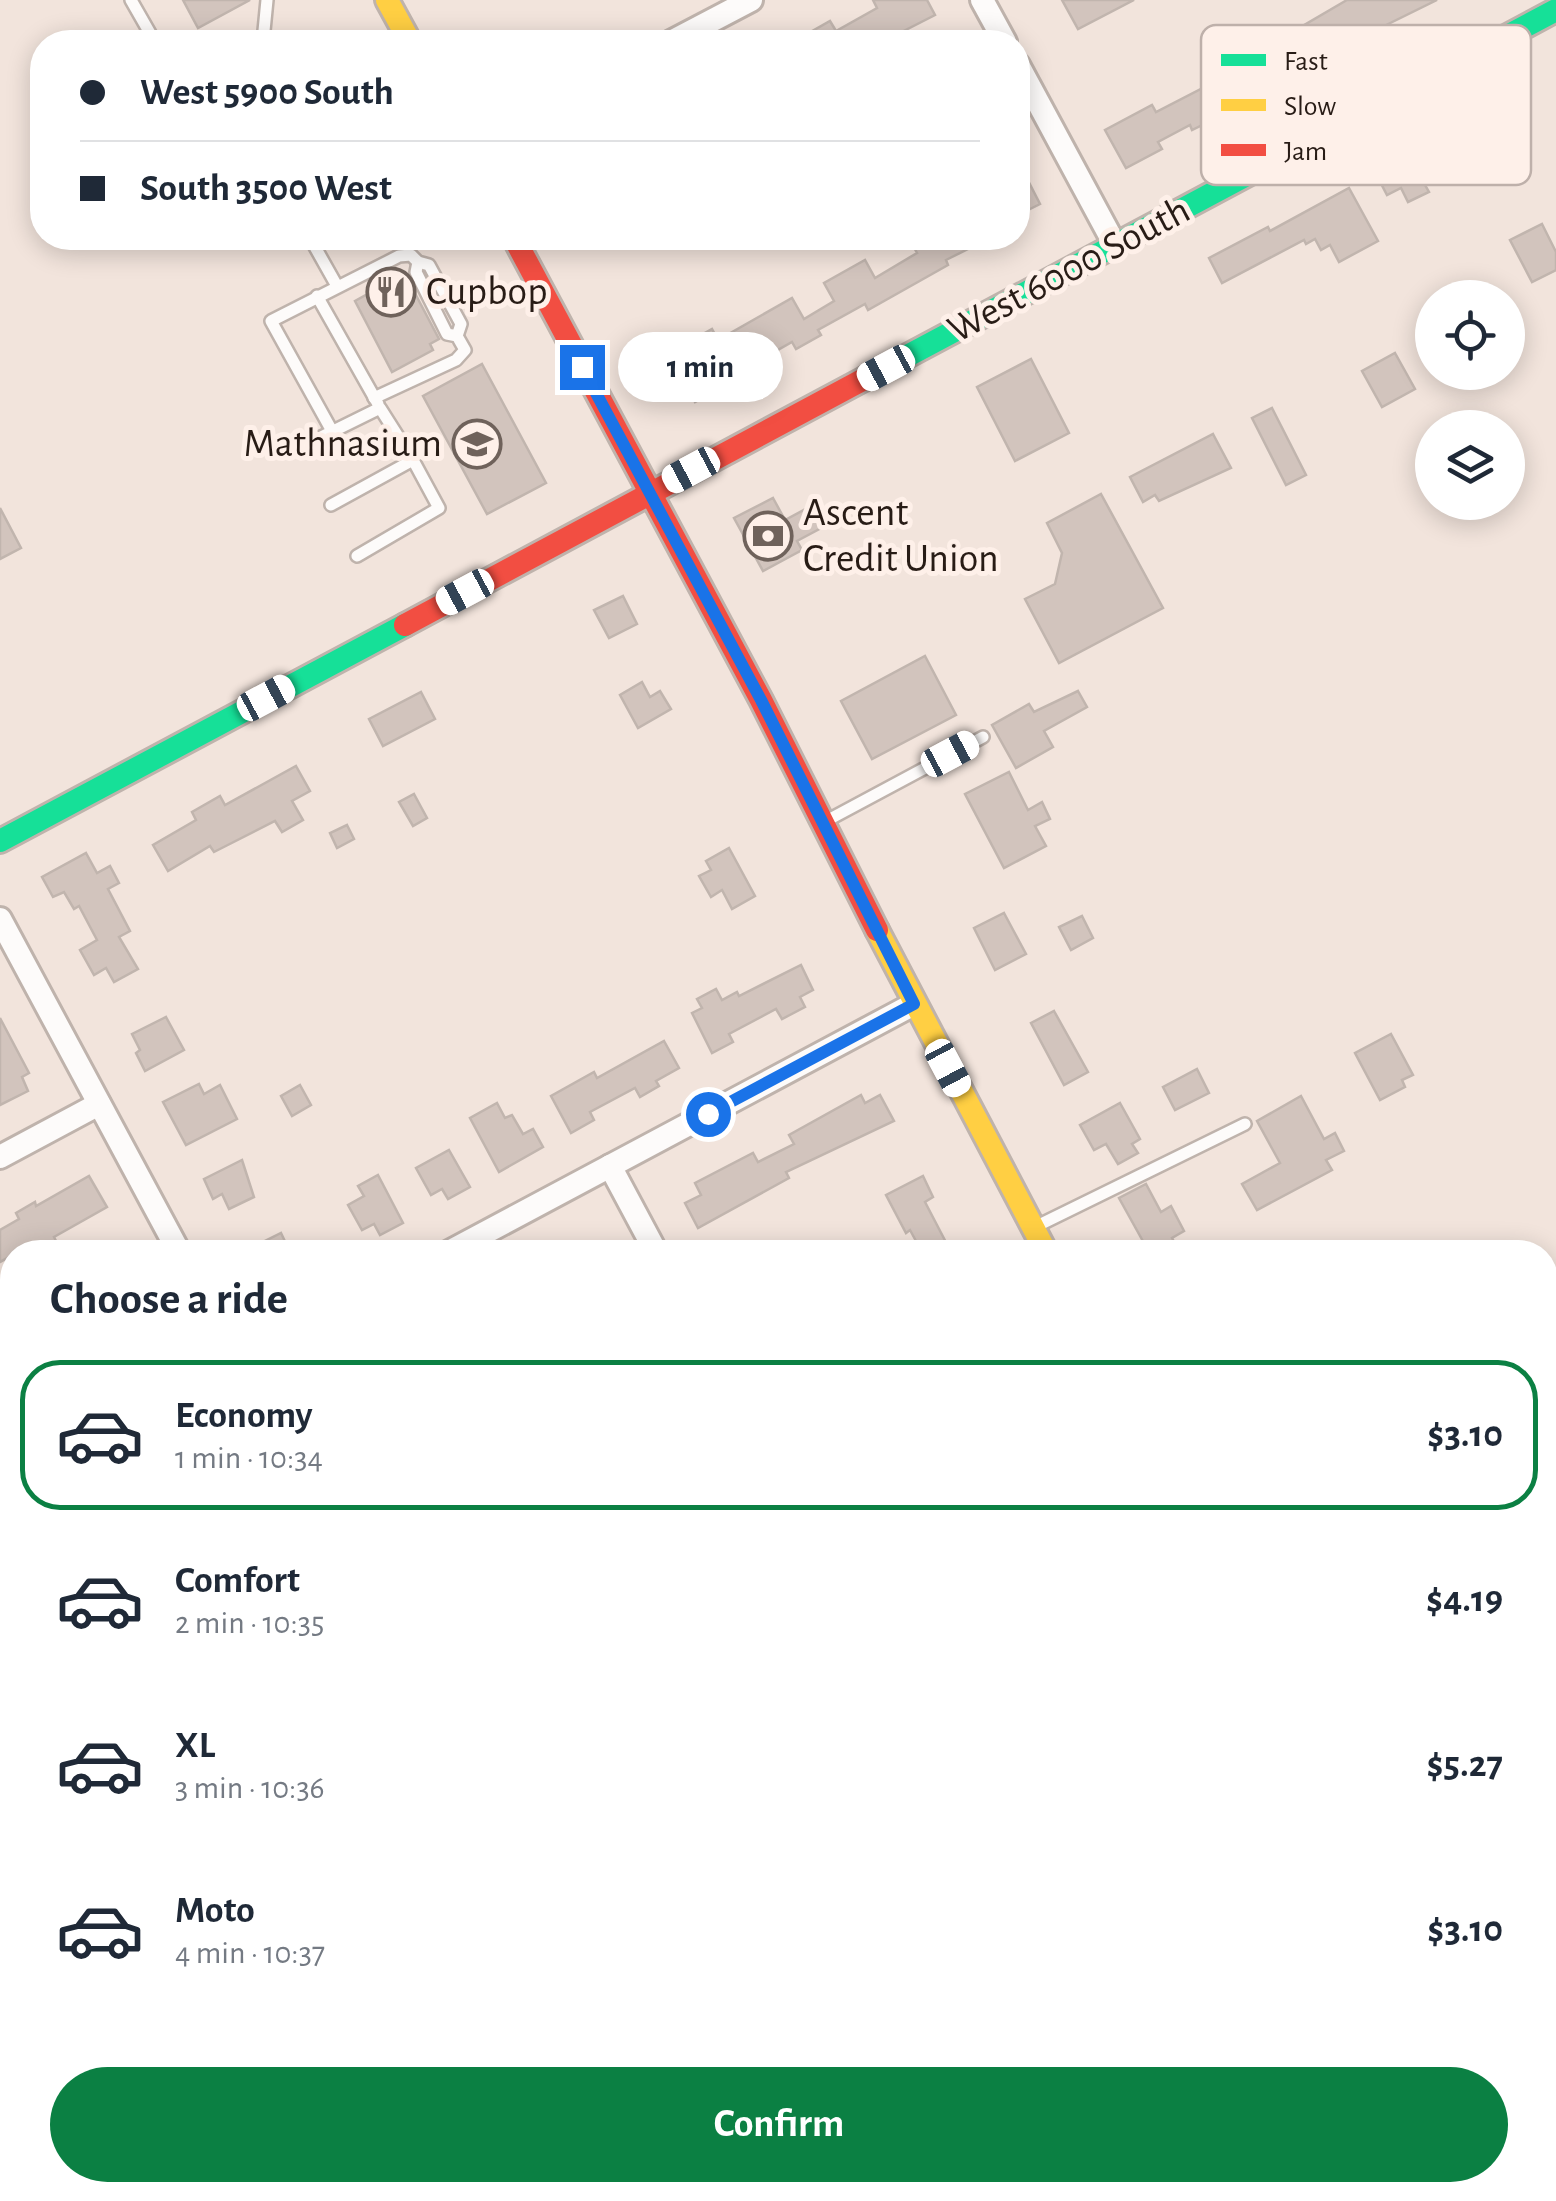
<!DOCTYPE html>
<html lang="en">
<head>
<meta charset="utf-8">
<style>
	:root { --surface:#fff; --page:#f2f2f3; --text:#1f2937; --muted:#747a83; --line:#e0e1e3; --accent:#0b8043 }
	body { margin:0; font-family:"Alegreya Sans",sans-serif; background:var(--page); color:var(--text); height:100vh; display:flex; flex-direction:column; font-size:38px; white-space:nowrap }
	* { box-sizing:border-box; margin:0 }
	p { font-size:32px; color:var(--muted) }
	.icon { flex:none; width:55px; height:55px; fill:none; stroke:currentColor; stroke-width:2; stroke-linecap:round; stroke-linejoin:round }
	.map { position:relative; flex:1; overflow:hidden }
	.drawer { position:absolute; left:0px; top:1240px; width:1558px; height:962px; display:flex; flex-direction:column; background:var(--surface); border-radius:40px 40px 0 0; box-shadow:0 5px 25px #0003 }
	.drawer>* { flex:none }
	.top-card { position:absolute; left:30px; top:30px; width:1000px; height:220px; border-radius:40px; box-shadow:0 5px 25px #0003; display:grid; align-content:center; height:220px; padding:0 50px; background:var(--surface) }
	.fabs { position:absolute; left:1415px; top:280px; display:grid; gap:20px }
	.fabs a { display:grid; place-items:center; width:110px; height:110px; border-radius:50%; background:var(--surface); box-shadow:0 5px 25px #0003; font-size:50px }
	.end { position:absolute; width:45px; height:45px; margin:-22px; border:12px solid #1a73e8; background:#fff; box-shadow:0 0 0 5px #fff }
	.from { border-radius:50% }
	.bubble { position:absolute; height:70px; border-radius:35px; background:var(--surface); box-shadow:0 5px 25px #0003; font-size:32px; font-weight:600; line-height:70px; text-align:center }
	.car { position:absolute; width:30px; height:60px; margin:-30px -15px; border-radius:12px; box-shadow:0 0 8px 2px #0007; background:linear-gradient(#fff 24%,#345 0 40%,#fff 0 76%,#345 0 86%,#fff 0) }
	.top-card b { display:flex; align-items:center; gap:35px; height:95px; font-size:38px }
	.top-card b+b { border-top:2px solid var(--line) }
	.top-card i { width:25px; height:25px; background:var(--text) }
	ul { padding:0; list-style:none }
	li { display:flex; align-items:center; gap:30px; height:150px; margin:0 20px 15px; padding:0 30px; border:5px solid transparent; border-radius:40px }
	li div { flex:1 }
	li b { display:block; font-size:38px }
	li em { font-style:normal; font-weight:600 }
	li.selected { border-color:var(--accent) }
	li>.icon { width:90px; height:90px; stroke-width:1.5 }
	h2 { padding:0 50px; font-size:45px; line-height:120px }
	.action { display:flex; gap:20px; margin-top:auto; padding:20px 50px }
	.action a { flex:1; height:115px; border-radius:60px; background:var(--accent); color:#fff; font-size:40px; font-weight:600; line-height:115px; text-align:center }
	.map>svg:first-child { display:block }
	.building { fill:#d2c4bd; stroke:#c1b5ae; stroke-width:2.5 }
	.lines { fill:none; stroke-linecap:round; stroke-linejoin:round }
	.lane-casing { stroke:#bfb3ac; stroke-width:16 }
	.street-casing { stroke:#bfb3ac; stroke-width:28 }
	.fast-casing { stroke:#bfb3ac; stroke-width:28 }
	.slow-casing { stroke:#bfb3ac; stroke-width:28 }
	.jam-casing { stroke:#bfb3ac; stroke-width:28 }
	.lane { stroke:#fdfbfa; stroke-width:11 }
	.street { stroke:#fdfbfa; stroke-width:22 }
	.fast { stroke:#16e098; stroke-width:22 }
	.slow { stroke:#ffcf43; stroke-width:22 }
	.jam { stroke:#f24e42; stroke-width:22 }
	.route { stroke:#1a73e8; stroke-width:12 }
	.labels { text-anchor:middle; dominant-baseline:central; stroke-width:10; stroke-linejoin:round; paint-order:stroke }
	.street-label { font-size:40px; fill:#281c16; stroke:#fef0e9 }
	.poi-label { font-size:40px; fill:#281c16; stroke:#fef0e9; text-anchor:start }
	.key { fill:#fef0e9; stroke:#beb0aa; stroke-width:2.5 }
	.key-label { font-size:28px; fill:#281c16 }
</style>
</head>
<body>
<div class="map">
<svg width="1556" height="2201" viewBox="0 0 1556 2201">
	<rect width="100%" height="100%" fill="#f2e4dc"/>
	<!-- building -->
	<g class="building">
		<path d="M 183,0 L 250,0 L 198,28 Z"/>
		<path d="M 873,0 L 927,0 L 935,15 L 882,42 L 793,42 L 830,21 L 836,31 L 877,8 Z"/>
		<path d="M 1062,0 L 1134,0 L 1078,29 Z"/>
		<path d="M 1347,0 L 1437,0 L 1364,36 L 1369,46 L 1347,57 L 1343,49 L 1291,78 L 1294,85 L 1276,95 L 1253,55 Z"/>
		<path d="M 1230,74 L 1248,110 L 1230,119 L 1227,113 L 1192,130 L 1190,125 L 1158,142 L 1162,149 L 1126,168 L 1105,130 L 1152,105 L 1156,112 Z"/>
		<path d="M 1440,136 L 1453,161 L 1421,178 L 1429,192 L 1408,202 L 1401,188 L 1387,195 L 1374,170 Z"/>
		<path d="M 1018,161 L 1040,204 L 1018,215 Z"/>
		<path d="M 1349,188 L 1378,241 L 1339,262 L 1330,245 L 1321,250 L 1315,239 L 1306,244 L 1304,240 L 1222,283 L 1209,258 L 1268,227 L 1270,231 Z"/>
		<path d="M 1542,224 L 1556,252 L 1556,270 L 1532,282 L 1510,240 Z"/>
		<path d="M 909,238 L 990,238 L 946,260 L 948,265 L 868,310 L 865,304 L 818,330 L 821,335 L 796,349 L 792,342 L 746,368 L 749,373 L 695,402 L 669,353 L 712,329 L 718,340 L 792,298 L 804,319 L 834,301 L 824,283 L 865,260 L 875,278 L 917,253 Z"/>
		<path d="M 400,276 L 403,282 L 408,280 L 439,339 L 430,344 L 433,350 L 392,372 L 355,301 Z"/>
		<path d="M 1395,353 L 1415,389 L 1382,407 L 1362,371 Z"/>
		<path d="M 1031,359 L 1069,433 L 1015,461 L 977,387 Z"/>
		<path d="M 482,364 L 546,483 L 487,514 L 423,396 Z"/>
		<path d="M 1272,408 L 1306,475 L 1286,485 L 1252,418 Z"/>
		<path d="M 1213,434 L 1231,468 L 1159,501 L 1155,495 L 1143,502 L 1130,477 Z"/>
		<path d="M 1101,494 L 1163,608 L 1059,663 L 1025,599 L 1055,584 L 1062,553 L 1047,523 Z"/>
		<path d="M 773,498 L 785,520 L 813,505 L 825,526 L 797,541 L 802,550 L 763,571 L 734,518 Z"/>
		<path d="M 0,508 L 21,548 L 0,559 Z"/>
		<path d="M 623,596 L 637,624 L 609,638 L 594,610 Z"/>
		<path d="M 925,656 L 956,715 L 872,759 L 841,701 Z"/>
		<path d="M 642,682 L 650,697 L 660,691 L 671,709 L 638,728 L 620,695 Z"/>
		<path d="M 1078,691 L 1087,707 L 1044,731 L 1053,747 L 1016,768 L 992,725 L 1029,704 L 1034,712 Z"/>
		<path d="M 421,692 L 435,719 L 383,746 L 369,719 Z"/>
		<path d="M 296,766 L 310,791 L 292,801 L 303,820 L 282,832 L 275,821 L 214,852 L 210,846 L 168,871 L 153,845 L 196,820 L 192,812 L 220,796 L 225,805 Z"/>
		<path d="M 1009,772 L 1028,810 L 1042,802 L 1050,819 L 1035,826 L 1046,846 L 1004,868 L 965,794 Z"/>
		<path d="M 414,794 L 427,818 L 413,826 L 399,802 Z"/>
		<path d="M 347,825 L 354,839 L 337,848 L 330,833 Z"/>
		<path d="M 729,848 L 755,896 L 732,909 L 722,890 L 711,897 L 699,876 L 711,870 L 706,861 Z"/>
		<path d="M 86,853 L 97,873 L 110,866 L 119,883 L 108,889 L 130,931 L 119,937 L 138,969 L 114,982 L 106,968 L 94,975 L 80,950 L 97,940 L 79,906 L 74,909 L 64,892 L 53,897 L 42,877 Z"/>
		<path d="M 1004,913 L 1026,954 L 995,970 L 974,928 Z"/>
		<path d="M 1082,916 L 1093,938 L 1071,950 L 1059,927 Z"/>
		<path d="M 801,965 L 813,990 L 800,997 L 805,1007 L 782,1019 L 776,1009 L 729,1034 L 733,1042 L 712,1053 L 692,1013 L 702,1008 L 697,999 L 716,989 L 722,1000 L 737,992 L 739,996 Z"/>
		<path d="M 1054,1011 L 1088,1072 L 1064,1085 L 1031,1023 Z"/>
		<path d="M 166,1017 L 184,1050 L 145,1071 L 136,1053 L 140,1050 L 132,1034 Z"/>
		<path d="M 0,1018 L 29,1073 L 22,1077 L 28,1091 L 0,1105 Z"/>
		<path d="M 1391,1034 L 1413,1075 L 1402,1080 L 1405,1087 L 1380,1100 L 1355,1053 Z"/>
		<path d="M 664,1041 L 679,1068 L 656,1081 L 659,1086 L 640,1097 L 635,1088 L 590,1112 L 594,1120 L 571,1133 L 551,1096 L 594,1072 L 597,1078 Z"/>
		<path d="M 1197,1069 L 1209,1093 L 1175,1110 L 1163,1087 Z"/>
		<path d="M 199,1084 L 204,1094 L 220,1085 L 237,1119 L 186,1145 L 163,1102 Z"/>
		<path d="M 300,1085 L 311,1105 L 292,1116 L 281,1096 Z"/>
		<path d="M 861,1095 L 865,1103 L 880,1095 L 894,1121 L 786,1172 L 789,1178 L 698,1228 L 685,1203 L 701,1195 L 695,1183 L 753,1153 L 758,1162 L 794,1144 L 789,1135 Z"/>
		<path d="M 1301,1096 L 1324,1139 L 1335,1133 L 1344,1151 L 1326,1160 L 1332,1170 L 1257,1210 L 1242,1184 L 1280,1163 L 1257,1121 Z"/>
		<path d="M 497,1103 L 505,1118 L 512,1115 L 523,1134 L 533,1129 L 543,1147 L 499,1172 L 470,1118 Z"/>
		<path d="M 1120,1103 L 1140,1139 L 1132,1144 L 1138,1153 L 1118,1164 L 1106,1144 L 1094,1150 L 1080,1125 Z"/>
		<path d="M 449,1150 L 470,1187 L 448,1199 L 442,1189 L 431,1195 L 416,1168 Z"/>
		<path d="M 242,1160 L 254,1197 L 229,1209 L 222,1194 L 213,1199 L 204,1179 Z"/>
		<path d="M 378,1175 L 403,1223 L 380,1235 L 374,1224 L 362,1230 L 348,1205 L 364,1196 L 358,1186 Z"/>
		<path d="M 89,1176 L 107,1207 L 54,1237 L 57,1243 L 40,1252 L 35,1243 L 0,1262 L 0,1230 L 19,1219 L 16,1213 L 35,1202 L 36,1206 Z"/>
		<path d="M 923,1176 L 933,1197 L 925,1202 L 951,1252 L 922,1252 L 910,1230 L 906,1233 L 886,1195 Z"/>
		<path d="M 1146,1184 L 1161,1212 L 1171,1206 L 1184,1231 L 1172,1238 L 1177,1247 L 1165,1252 L 1149,1252 L 1119,1198 Z"/>
		<path d="M 281,1233 L 290,1252 L 243,1252 Z"/>
	</g>
	<g class="lines">
		<!-- lane casing -->
		<g class="lane-casing">
			<g id="lane">
				<path d="M 131,0 L 155,42"/>
				<path d="M 260,42 L 263,41 L 267,0"/>
				<path d="M 310,238 L 337,286"/>
				<path d="M 317,296 L 378,404"/>
				<path d="M 374,398 L 456,360 L 465,350 L 457,336 L 447,334 L 416,272 L 418,262"/>
				<path d="M 332,431 L 271,321 L 399,256 L 411,255 L 418,262 L 429,265 L 461,324 L 457,336"/>
				<path d="M 301,447 L 380,408 L 413,460"/>
				<path d="M 331,505 L 413,460 L 439,508 L 357,556"/>
				<path d="M 828,820 L 983,737"/>
				<path d="M 1037,1226 L 1245,1124"/>
				<path d="M 1404,2201 L 1424,2190"/>
			</g>
		</g>
		<!-- street casing -->
		<g class="street-casing">
			<g id="street">
				<path d="M 982,0 L 1005,42"/>
				<path d="M 671,42 L 751,0"/>
				<path d="M 1018,65 L 1115,245"/>
				<path d="M 0,919 L 179,1252"/>
				<path d="M 0,1157 L 99,1104"/>
				<path d="M 610,1166 L 656,1252"/>
				<path d="M 449,1252 L 914,1004"/>
				<path d="M 0,1493 L 12,1486"/>
				<path d="M 0,1667 L 12,1691"/>
				<path d="M 1545,2124 L 1556,2119"/>
				<path d="M 873,2201 L 894,2190"/>
			</g>
		</g>
		<!-- fast casing -->
		<g class="fast-casing">
			<g id="fast">
				<path d="M 866,378 L 1556,10"/>
				<path d="M 0,841 L 405,625"/>
				<path d="M 1544,2190 L 1550,2201"/>
			</g>
		</g>
		<!-- slow casing -->
		<g class="slow-casing">
			<g id="slow">
				<path d="M 387,0 L 410,42"/>
				<path d="M 877,930 L 1046,1252"/>
			</g>
		</g>
		<!-- jam casing -->
		<g class="jam-casing">
			<g id="jam">
				<path d="M 514,238 L 761,700 L 877,930"/>
				<path d="M 405,625 L 866,378"/>
			</g>
		</g>
		<!-- lane -->
		<use href="#lane" class="lane"/>
		<!-- street -->
		<use href="#street" class="street"/>
		<!-- fast -->
		<use href="#fast" class="fast"/>
		<!-- slow -->
		<use href="#slow" class="slow"/>
		<!-- jam -->
		<use href="#jam" class="jam"/>
	</g>
	<g class="lines">
		<!-- route -->
		<path class="route" d="M 582,367 L 761,700 L 914,1004 L 708,1114"/>
	</g>
	<!-- icons -->
	<defs>
		<g id="restaurant-ring" transform="scale(2.5)"><circle r="9.5" fill="#fef0e9" stroke="#6f625b" stroke-width="1.5"/><path d="M-5-6h1v4h1v-4h1v4h1v-4h1v5L-1.5 .5V6h-2V.5L-5-1ZM5-6V6H3V1.5H1.5Q1.5-4 5-6Z" fill="#6f625b"/></g>
		<g id="school-ring" transform="scale(2.5)"><circle r="9.5" fill="#fef0e9" stroke="#6f625b" stroke-width="1.5"/><path d="M0-5L7-2L0 1L-7-2ZM-4 1L0 2.5L4 1V4Q0 6-4 4Z" fill="#6f625b"/></g>
		<g id="bank-ring" transform="scale(2.5)"><circle r="9.5" fill="#fef0e9" stroke="#6f625b" stroke-width="1.5"/><path d="M-6-4H6V4H-6ZM0-2.3a2.3 2.3 0 1 0 0 4.6a2.3 2.3 0 1 0 0-4.6Z" fill="#6f625b"/></g>
	</defs>
	<g fill-rule="evenodd">
		<use href="#restaurant-ring" x="391" y="292"/>
		<use href="#school-ring" x="477" y="444"/>
		<use href="#bank-ring" x="768" y="536"/>
	</g>
	<g class="labels">
		<!-- street labels -->
		<g class="street-label">
			<text transform="translate(1069 270) rotate(-28)">West 6000 South</text>
		</g>
		<!-- poi labels -->
		<g class="poi-label">
			<text x="426" y="292">Cupbop</text>
			<text x="442" y="444" text-anchor="end">Mathnasium</text>
			<text x="803" y="513">Ascent<tspan x="803" dy="46">Credit Union</tspan></text>
		</g>
	</g>
	<!-- legend -->
	<rect x="1201" y="25" width="330" height="160" rx="15" class="key"/>
	<rect x="1221" y="54" width="45" height="12" fill="#16e098"/>
	<rect x="1221" y="99" width="45" height="12" fill="#ffcf43"/>
	<rect x="1221" y="144" width="45" height="12" fill="#f24e42"/>
	<g class="key-label">
		<text x="1284" y="70">Fast</text>
		<text x="1284" y="115">Slow</text>
		<text x="1284" y="160">Jam</text>
	</g>
</svg>
<div class="fabs">
<a><svg class="icon" aria-label="locate" viewBox="0 0 24 24"><circle cx="12" cy="12" r="6"/><path d="M12 2v4M12 18v4M2 12h4M18 12h4"/></svg></a>
<a><svg class="icon" aria-label="layers" viewBox="0 0 24 24"><path d="M12 4l9 5-9 5-9-5zM3 14l9 5 9-5"/></svg></a>
</div>
<i class="end from" style="left:708px;top:1114px"></i>
<i class="end" style="left:582px;top:367px"></i>
<div class="bubble" style="left:618px;top:332px;width:165px">1 min</div>
<i class="car" style="left:886px;top:368px;rotate:242deg"></i>
<i class="car" style="left:691px;top:470px;rotate:242deg"></i>
<i class="car" style="left:465px;top:592px;rotate:242deg"></i>
<i class="car" style="left:266px;top:698px;rotate:62deg"></i>
<i class="car" style="left:950px;top:754px;rotate:62deg"></i>
<i class="car" style="left:948px;top:1068px;rotate:152deg"></i>
<div class="top-card">
<b><i class="from"></i>West 5900 South</b>
<b><i></i>South 3500 West</b>
</div>
<section class="drawer">
<h2>Choose a ride</h2>
<ul>
<li class="selected"><svg class="icon" aria-label="car" viewBox="0 0 24 24"><path d="M5 17H2v-5l4-1 3-4h7l3 4 3 1v5h-3M9 17h6M6 11h13"/><circle cx="7" cy="17" r="2"/><circle cx="17" cy="17" r="2"/></svg><div><b>Economy</b><p>1 min · 10:34</p></div><em>$3.10</em></li>
<li><svg class="icon" aria-label="car" viewBox="0 0 24 24"><path d="M5 17H2v-5l4-1 3-4h7l3 4 3 1v5h-3M9 17h6M6 11h13"/><circle cx="7" cy="17" r="2"/><circle cx="17" cy="17" r="2"/></svg><div><b>Comfort</b><p>2 min · 10:35</p></div><em>$4.19</em></li>
<li><svg class="icon" aria-label="car" viewBox="0 0 24 24"><path d="M5 17H2v-5l4-1 3-4h7l3 4 3 1v5h-3M9 17h6M6 11h13"/><circle cx="7" cy="17" r="2"/><circle cx="17" cy="17" r="2"/></svg><div><b>XL</b><p>3 min · 10:36</p></div><em>$5.27</em></li>
<li><svg class="icon" aria-label="car" viewBox="0 0 24 24"><path d="M5 17H2v-5l4-1 3-4h7l3 4 3 1v5h-3M9 17h6M6 11h13"/><circle cx="7" cy="17" r="2"/><circle cx="17" cy="17" r="2"/></svg><div><b>Moto</b><p>4 min · 10:37</p></div><em>$3.10</em></li>
</ul>
<div class="action"><a>Confirm</a></div>
</section>
</div>
</body>
</html>
